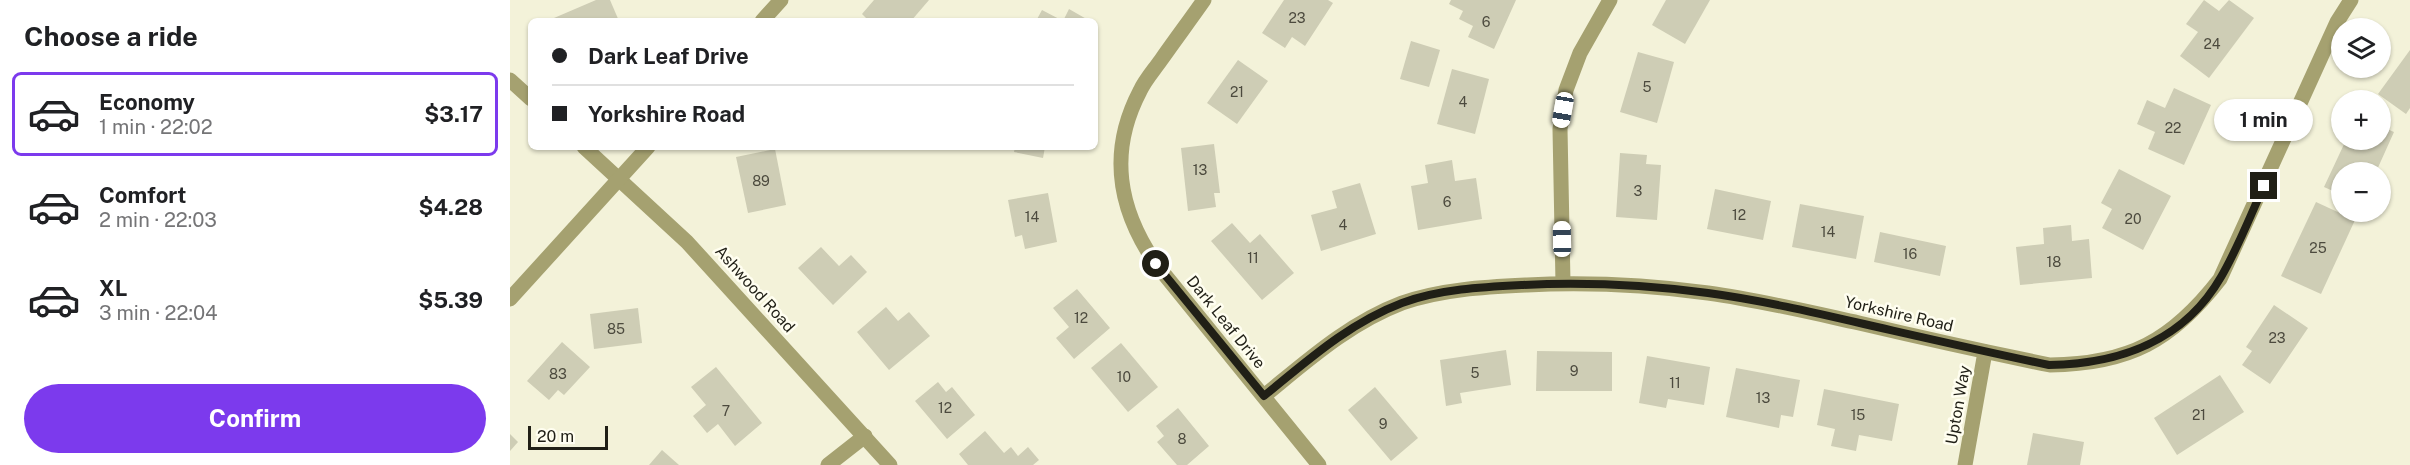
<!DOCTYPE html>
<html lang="en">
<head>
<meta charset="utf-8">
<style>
	:root { --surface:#fff; --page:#f2f2f2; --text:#202124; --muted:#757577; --line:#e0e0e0; --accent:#7c3aed }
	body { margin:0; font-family:"Public Sans",sans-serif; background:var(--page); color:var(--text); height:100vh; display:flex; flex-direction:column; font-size:22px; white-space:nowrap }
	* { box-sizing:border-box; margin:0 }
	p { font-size:20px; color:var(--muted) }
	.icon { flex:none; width:33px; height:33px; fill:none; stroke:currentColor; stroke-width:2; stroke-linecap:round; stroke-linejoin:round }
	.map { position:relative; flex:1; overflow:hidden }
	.panel { display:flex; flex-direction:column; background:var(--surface); width:510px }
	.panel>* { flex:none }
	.top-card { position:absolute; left:18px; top:18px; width:570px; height:132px; border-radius:9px; box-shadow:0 2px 4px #0004; display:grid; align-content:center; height:132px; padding:0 24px; background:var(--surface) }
	.buttons { position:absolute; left:1821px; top:18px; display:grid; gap:12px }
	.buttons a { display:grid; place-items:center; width:60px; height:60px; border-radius:50%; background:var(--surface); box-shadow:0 2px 4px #0004; font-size:30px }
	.scale { position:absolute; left:18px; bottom:15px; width:80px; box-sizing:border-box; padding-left:6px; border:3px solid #201f16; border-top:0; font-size:16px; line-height:21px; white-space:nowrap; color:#201f16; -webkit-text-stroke:4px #fffef0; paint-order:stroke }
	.end { position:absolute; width:27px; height:27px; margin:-14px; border:8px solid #201f16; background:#fff; box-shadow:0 0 0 3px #fff }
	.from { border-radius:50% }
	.bubble { position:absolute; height:42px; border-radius:21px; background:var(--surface); box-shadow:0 2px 4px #0004; font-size:20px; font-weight:700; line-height:42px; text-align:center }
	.car { position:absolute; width:18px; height:36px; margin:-18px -9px; border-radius:8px; box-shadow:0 0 4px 2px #0007; background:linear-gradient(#fff 24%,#345 0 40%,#fff 0 76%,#345 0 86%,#fff 0) }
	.top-card b { display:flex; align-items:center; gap:21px; height:57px; font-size:22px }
	.top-card b+b { border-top:2px solid var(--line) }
	.top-card i { width:15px; height:15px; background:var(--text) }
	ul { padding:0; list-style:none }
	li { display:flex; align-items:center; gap:18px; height:84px; margin:0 12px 9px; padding:0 12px; border:3px solid transparent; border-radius:9px }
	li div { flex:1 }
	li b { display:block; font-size:22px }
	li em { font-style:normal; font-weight:700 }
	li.active { border-color:var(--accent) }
	li>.icon { width:54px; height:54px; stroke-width:1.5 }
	h2 { padding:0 24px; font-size:27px; line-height:72px }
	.button { display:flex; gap:12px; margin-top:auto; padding:12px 24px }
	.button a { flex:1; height:69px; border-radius:36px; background:var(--accent); color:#fff; font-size:24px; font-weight:700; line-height:69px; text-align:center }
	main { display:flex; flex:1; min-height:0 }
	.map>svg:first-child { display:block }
	.building { fill:#cecdb5 }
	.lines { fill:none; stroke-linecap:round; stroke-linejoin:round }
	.minor { stroke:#a5a170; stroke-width:15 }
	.route { stroke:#201f16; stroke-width:8 }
	.labels { text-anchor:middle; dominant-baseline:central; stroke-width:5; stroke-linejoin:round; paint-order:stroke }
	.number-label { font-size:14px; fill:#4c4a3e }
	.street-label { font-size:16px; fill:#201f16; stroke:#fffef0 }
</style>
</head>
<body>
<main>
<section class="panel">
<h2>Choose a ride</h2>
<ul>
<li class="active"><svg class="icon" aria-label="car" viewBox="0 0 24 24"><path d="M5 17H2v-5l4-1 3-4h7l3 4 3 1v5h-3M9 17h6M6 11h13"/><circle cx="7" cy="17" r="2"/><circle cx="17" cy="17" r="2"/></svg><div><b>Economy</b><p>1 min · 22:02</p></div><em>$3.17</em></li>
<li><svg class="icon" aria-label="car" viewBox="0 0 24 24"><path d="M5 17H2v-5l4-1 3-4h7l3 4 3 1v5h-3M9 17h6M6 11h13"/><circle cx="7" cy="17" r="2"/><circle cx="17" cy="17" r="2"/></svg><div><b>Comfort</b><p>2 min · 22:03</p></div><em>$4.28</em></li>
<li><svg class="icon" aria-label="car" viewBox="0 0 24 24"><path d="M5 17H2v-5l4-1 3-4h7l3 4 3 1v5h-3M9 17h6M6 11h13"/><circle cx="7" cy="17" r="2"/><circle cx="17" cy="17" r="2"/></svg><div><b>XL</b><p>3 min · 22:04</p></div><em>$5.39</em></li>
</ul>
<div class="button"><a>Confirm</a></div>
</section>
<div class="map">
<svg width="1900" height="465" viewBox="0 0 1900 465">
	<rect width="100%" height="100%" fill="#f3f2d9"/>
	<!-- building -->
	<g class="building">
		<path d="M 86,0 L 100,0 L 109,21 L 45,21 L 44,18 Z"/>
		<path d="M 364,0 L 419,0 L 401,21 L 359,21 L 352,14 Z"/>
		<path d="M 774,0 L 818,0 L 823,3 L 795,46 L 782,37 L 775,48 L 752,33 Z"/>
		<path d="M 941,0 L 1006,0 L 984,49 L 958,37 L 963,26 L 949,19 L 953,11 L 939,4 Z"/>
		<path d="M 1156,0 L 1200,0 L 1175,44 L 1142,25 Z"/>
		<path d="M 1694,0 L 1709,11 L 1719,0 L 1744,18 L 1699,78 L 1670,56 L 1688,32 L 1676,24 Z"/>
		<path d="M 559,9 L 580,21 L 526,21 L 532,10 L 553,21 Z"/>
		<path d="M 901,41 L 930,50 L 919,87 L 890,79 Z"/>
		<path d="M 1900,50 L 1900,108 L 1896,114 L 1868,94 Z"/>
		<path d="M 1128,52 L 1164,62 L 1147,123 L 1110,112 Z"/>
		<path d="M 728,60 L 758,81 L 727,124 L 697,103 Z"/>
		<path d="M 942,69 L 979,79 L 965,134 L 927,124 Z"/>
		<path d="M 1664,88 L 1701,105 L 1674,165 L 1638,149 L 1645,132 L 1627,124 L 1637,100 L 1655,108 Z"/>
		<path d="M 1870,126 L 1884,132 L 1866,172 L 1832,172 L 1832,195 L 1814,187 L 1836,140 L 1870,140 Z"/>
		<path d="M 704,144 L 710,193 L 704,193 L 706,207 L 678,211 L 671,148 Z"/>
		<path d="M 505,147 L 535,147 L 533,158 L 504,152 Z"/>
		<path d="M 265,149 L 276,205 L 238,213 L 226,157 Z"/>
		<path d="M 1110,153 L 1137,155 L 1136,164 L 1151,165 L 1147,220 L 1106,217 Z"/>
		<path d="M 942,160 L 945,181 L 966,178 L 972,219 L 908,230 L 901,186 L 918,183 L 915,165 Z"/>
		<path d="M 1609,169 L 1661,196 L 1633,250 L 1592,228 L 1602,209 L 1591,203 Z"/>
		<path d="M 850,183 L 866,234 L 811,251 L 801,215 L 827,208 L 822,191 Z"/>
		<path d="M 1205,189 L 1261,201 L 1253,240 L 1197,229 Z"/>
		<path d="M 538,193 L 547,242 L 515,249 L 512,235 L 505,237 L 498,200 Z"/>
		<path d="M 1806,202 L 1845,220 L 1811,294 L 1771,276 Z"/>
		<path d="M 1290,204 L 1354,216 L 1346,259 L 1282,247 Z"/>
		<path d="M 722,223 L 740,243 L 750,234 L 784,273 L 752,300 L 701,241 Z"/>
		<path d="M 1561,225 L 1562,241 L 1579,239 L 1582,278 L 1510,285 L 1506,247 L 1534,244 L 1533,228 Z"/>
		<path d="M 1370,232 L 1436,246 L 1430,276 L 1364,262 Z"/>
		<path d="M 311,247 L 329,266 L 341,255 L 357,272 L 323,305 L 288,268 Z"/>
		<path d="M 567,289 L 600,328 L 564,359 L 546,338 L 559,327 L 543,308 Z"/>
		<path d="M 1764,305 L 1798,328 L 1760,384 L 1732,365 L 1742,351 L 1736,347 Z"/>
		<path d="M 376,307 L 388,321 L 399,312 L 420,336 L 379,370 L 347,332 Z"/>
		<path d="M 128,308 L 132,343 L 84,349 L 80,314 Z"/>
		<path d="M 52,342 L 80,367 L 54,395 L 48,390 L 39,400 L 17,381 Z"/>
		<path d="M 611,343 L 648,387 L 618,412 L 581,368 Z"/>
		<path d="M 996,350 L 1001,385 L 950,393 L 952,403 L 936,406 L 930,360 Z"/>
		<path d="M 1027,351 L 1102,352 L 1102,391 L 1026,391 Z"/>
		<path d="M 1137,356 L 1200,367 L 1194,405 L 1158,399 L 1156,408 L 1129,403 Z"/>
		<path d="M 206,367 L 252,423 L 225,446 L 208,424 L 197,433 L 183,416 L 196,405 L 181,387 Z"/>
		<path d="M 1226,368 L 1290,380 L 1283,417 L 1271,415 L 1269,428 L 1216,417 Z"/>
		<path d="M 1710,375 L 1734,412 L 1667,455 L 1644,418 Z"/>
		<path d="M 428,382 L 436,392 L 442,387 L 465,415 L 437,439 L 405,401 Z"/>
		<path d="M 865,387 L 908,438 L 881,461 L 838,410 Z"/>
		<path d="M 1314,389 L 1389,404 L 1382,441 L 1349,435 L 1346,451 L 1321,446 L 1325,429 L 1307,425 Z"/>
		<path d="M 668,408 L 699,446 L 677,465 L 667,465 L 647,442 L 654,436 L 646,426 Z"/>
		<path d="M 475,431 L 494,453 L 501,447 L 508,456 L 518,447 L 529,460 L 523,465 L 458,465 L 449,454 Z"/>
		<path d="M 1523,433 L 1574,442 L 1570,465 L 1517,465 Z"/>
		<path d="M 0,434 L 8,442 L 0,451 Z"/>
		<path d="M 152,450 L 169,465 L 139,465 Z"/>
	</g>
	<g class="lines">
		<!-- minor -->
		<g class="minor">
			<path d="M 694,0 C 680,20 665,40 651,60 C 644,70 635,80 630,91 C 598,152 608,209 646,264 L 809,465"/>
			<path d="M 252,21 L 271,0"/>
			<path d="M 0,80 L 21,99"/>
			<path d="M 74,147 L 177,242 L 380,465"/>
			<path d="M 1053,283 L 1050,129 L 1056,90 L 1070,53 L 1100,0"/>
			<path d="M 0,299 L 138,147"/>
			<path d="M 754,396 C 797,361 839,323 892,303 C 932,289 976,287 1017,285 C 1078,282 1138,285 1198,293 C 1249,300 1299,312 1349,323 C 1413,338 1476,352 1540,365 C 1619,364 1662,341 1710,279 L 1827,22 L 1841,0"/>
			<path d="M 318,465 L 355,436"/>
			<path d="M 1455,465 L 1475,352"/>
		</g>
	</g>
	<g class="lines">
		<!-- route -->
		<path class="route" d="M 646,264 L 754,396 C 797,361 839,323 892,303 C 930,289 973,287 1013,285 C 1075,282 1137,285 1198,293 C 1250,300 1302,312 1354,324 C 1416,338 1477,352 1539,365 C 1609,364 1674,341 1711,277 C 1728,248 1740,216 1754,186"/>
	</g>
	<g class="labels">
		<!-- number labels -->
		<g class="number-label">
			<text x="787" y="18">23</text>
			<text x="976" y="22">6</text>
			<text x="1702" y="44">24</text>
			<text x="1137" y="87">5</text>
			<text x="727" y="92">21</text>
			<text x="953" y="102">4</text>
			<text x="1663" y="128">22</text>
			<text x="690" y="170">13</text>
			<text x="251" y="181">89</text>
			<text x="1128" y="191">3</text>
			<text x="937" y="202">6</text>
			<text x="1229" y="215">12</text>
			<text x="522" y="217">14</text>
			<text x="1623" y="219">20</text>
			<text x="833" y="225">4</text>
			<text x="1318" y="232">14</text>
			<text x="1808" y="248">25</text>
			<text x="1400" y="254">16</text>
			<text x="743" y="258">11</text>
			<text x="1544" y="262">18</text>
			<text x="571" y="318">12</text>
			<text x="106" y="329">85</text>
			<text x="1767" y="338">23</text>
			<text x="1064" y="371">9</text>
			<text x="965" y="373">5</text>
			<text x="48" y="374">83</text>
			<text x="614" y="377">10</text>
			<text x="1165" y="383">11</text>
			<text x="1253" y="398">13</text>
			<text x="435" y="408">12</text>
			<text x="216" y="411">7</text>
			<text x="1348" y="415">15</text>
			<text x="1689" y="415">21</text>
			<text x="873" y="424">9</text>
			<text x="672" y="439">8</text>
		</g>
		<!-- street labels -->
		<g class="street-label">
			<text transform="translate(245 289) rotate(48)">Ashwood Road</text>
			<text transform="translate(1389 314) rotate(13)">Yorkshire Road</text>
			<text transform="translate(716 322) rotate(51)">Dark Leaf Drive</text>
			<text transform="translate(1448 405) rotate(-80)">Upton Way</text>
		</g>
	</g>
</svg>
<div class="buttons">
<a><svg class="icon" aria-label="layers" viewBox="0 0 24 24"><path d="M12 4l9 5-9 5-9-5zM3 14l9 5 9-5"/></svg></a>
<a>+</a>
<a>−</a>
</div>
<div class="scale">20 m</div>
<i class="end from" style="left:646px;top:264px"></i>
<i class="end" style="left:1754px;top:186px"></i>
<div class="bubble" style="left:1704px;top:99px;width:99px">1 min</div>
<i class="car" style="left:1053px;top:110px;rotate:190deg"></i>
<i class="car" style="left:1052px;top:239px;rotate:359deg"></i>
<div class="top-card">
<b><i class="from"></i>Dark Leaf Drive</b>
<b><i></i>Yorkshire Road</b>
</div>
</div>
</main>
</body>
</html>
